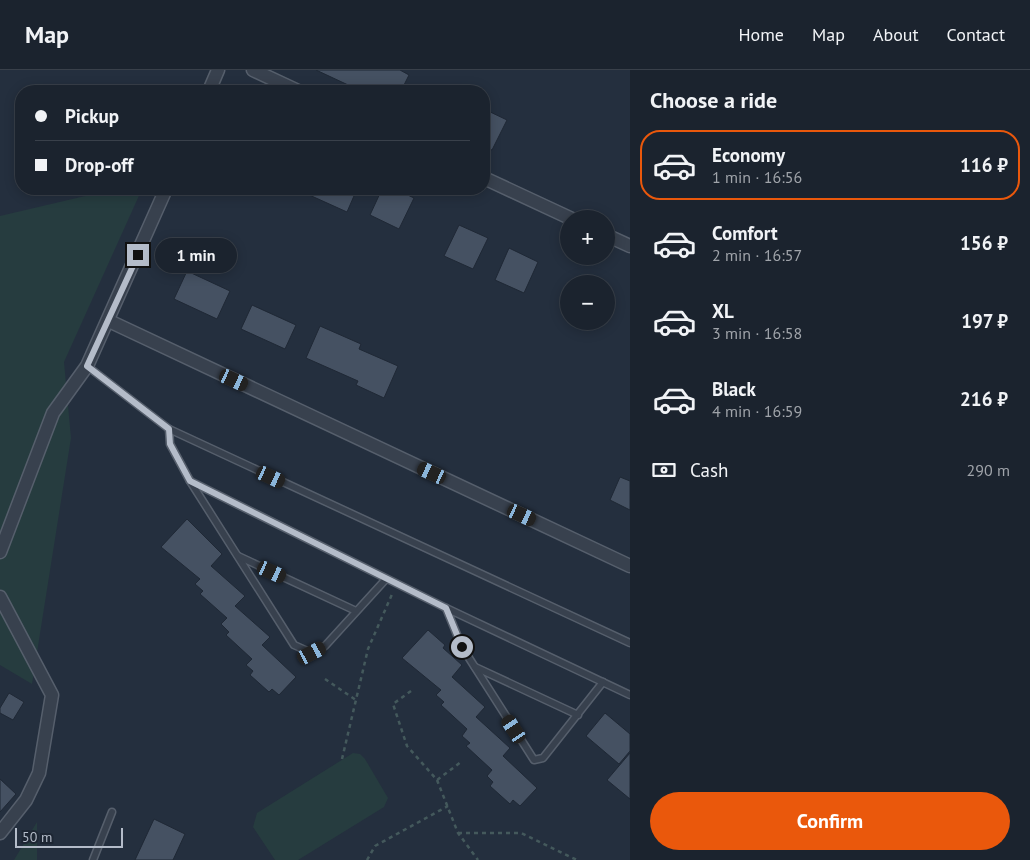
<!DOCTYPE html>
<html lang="en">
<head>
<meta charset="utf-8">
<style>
	:root { --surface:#1b232e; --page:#242b36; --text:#f1f3f6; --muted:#a0a4aa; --line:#39404a; --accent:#ea580c }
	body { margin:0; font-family:"PT Sans",sans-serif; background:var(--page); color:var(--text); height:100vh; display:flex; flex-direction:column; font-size:19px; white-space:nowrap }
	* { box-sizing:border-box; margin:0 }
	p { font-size:16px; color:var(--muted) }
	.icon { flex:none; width:28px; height:28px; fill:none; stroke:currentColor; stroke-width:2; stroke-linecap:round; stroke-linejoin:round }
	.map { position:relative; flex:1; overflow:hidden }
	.drawer { display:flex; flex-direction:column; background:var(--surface); width:400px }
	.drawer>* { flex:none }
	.banner { position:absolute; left:15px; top:15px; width:475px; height:110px; border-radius:20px; box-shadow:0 2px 12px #0003,0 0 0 1px var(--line); display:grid; align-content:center; height:110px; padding:0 20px; background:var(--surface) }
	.fabs { position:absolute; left:560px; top:140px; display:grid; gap:10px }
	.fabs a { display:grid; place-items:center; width:55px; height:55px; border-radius:50%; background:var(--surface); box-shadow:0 2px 12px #0003,0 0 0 1px var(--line); font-size:25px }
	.scale { position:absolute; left:15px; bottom:12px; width:108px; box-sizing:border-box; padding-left:5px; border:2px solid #b4bcc9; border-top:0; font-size:14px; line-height:18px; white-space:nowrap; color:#b4bcc9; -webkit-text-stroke:4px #1d2633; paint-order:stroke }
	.end { position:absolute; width:22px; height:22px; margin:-11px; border:6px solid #b4bcc9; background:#111; box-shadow:0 0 0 2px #111 }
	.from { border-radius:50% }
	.bubble { position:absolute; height:35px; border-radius:18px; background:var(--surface); box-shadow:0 2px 12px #0003,0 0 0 1px var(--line); font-size:16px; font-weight:700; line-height:35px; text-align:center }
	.car { position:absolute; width:15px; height:30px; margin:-15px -8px; border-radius:6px; box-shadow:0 0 4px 1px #0007; background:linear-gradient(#222 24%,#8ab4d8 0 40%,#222 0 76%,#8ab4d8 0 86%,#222 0) }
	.banner b { display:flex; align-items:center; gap:18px; height:48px; font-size:19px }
	.banner b+b { border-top:1px solid var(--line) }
	.banner i { width:12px; height:12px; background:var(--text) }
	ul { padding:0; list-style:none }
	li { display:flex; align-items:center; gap:15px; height:70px; margin:0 10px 8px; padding:0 10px; border:2px solid transparent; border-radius:20px }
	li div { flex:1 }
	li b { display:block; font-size:19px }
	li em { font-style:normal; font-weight:700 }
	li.on { border-color:var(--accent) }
	li>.icon { width:45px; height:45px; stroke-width:1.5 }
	h2 { padding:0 20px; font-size:22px; line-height:60px }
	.pay { display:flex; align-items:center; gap:12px; height:55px; padding:0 20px; font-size:19px }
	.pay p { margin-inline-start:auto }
	.button { display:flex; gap:10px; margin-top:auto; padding:10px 20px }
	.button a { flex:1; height:58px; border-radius:30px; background:var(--accent); color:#fff; font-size:20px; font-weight:700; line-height:58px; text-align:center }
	header { display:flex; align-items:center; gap:30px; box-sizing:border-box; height:70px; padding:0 25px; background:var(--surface); border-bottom:1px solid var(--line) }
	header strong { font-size:24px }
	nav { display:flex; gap:28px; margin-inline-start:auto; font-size:18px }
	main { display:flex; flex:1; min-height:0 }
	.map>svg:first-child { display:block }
	.green { fill:#263c3f }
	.building { fill:#455162; stroke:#1f2835 }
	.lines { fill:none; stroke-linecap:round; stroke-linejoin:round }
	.service-casing { stroke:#565f6c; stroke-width:9 }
	.minor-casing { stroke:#565f6c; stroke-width:15 }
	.path { stroke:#44595c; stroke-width:2.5; stroke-dasharray:4 4; stroke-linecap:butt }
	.service { stroke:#38414e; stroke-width:6 }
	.minor { stroke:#38414e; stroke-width:12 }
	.route { stroke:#b4bcc9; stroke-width:6 }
</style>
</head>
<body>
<header>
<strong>Map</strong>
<nav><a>Home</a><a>Map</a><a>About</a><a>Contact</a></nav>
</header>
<main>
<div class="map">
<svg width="630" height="790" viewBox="0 0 630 790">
	<rect width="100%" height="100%" fill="#242f3e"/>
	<!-- green -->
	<g class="green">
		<path d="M 115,119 L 142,119 L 64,292 L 71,368 L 32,614 L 0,595 L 0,146 Z"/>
		<path d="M 353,683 L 360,684 L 365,689 L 388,728 L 384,737 L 298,790 L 275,790 L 253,757 L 257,743 Z"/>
		<path d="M 37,752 L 37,790 L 14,790 Z"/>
	</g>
	<!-- building -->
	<g class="building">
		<path d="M 316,0 L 400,0 L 409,5 L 401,21 L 361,21 Z"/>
		<path d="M 484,39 L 507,50 L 492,80 L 484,77 Z"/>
		<path d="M 296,119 L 357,119 L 347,142 Z"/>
		<path d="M 382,119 L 395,119 L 414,128 L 399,159 L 370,145 Z"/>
		<path d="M 459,155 L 488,168 L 473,199 L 444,186 Z"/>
		<path d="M 509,178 L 538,192 L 524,223 L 495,210 Z"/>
		<path d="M 187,201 L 230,221 L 217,249 L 174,229 Z"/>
		<path d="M 252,235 L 296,255 L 285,279 L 241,259 Z"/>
		<path d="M 320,256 L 361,274 L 359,279 L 398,296 L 384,328 L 356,315 L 358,311 L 306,288 Z"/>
		<path d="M 620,407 L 630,411 L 630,440 L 610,430 Z"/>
		<path d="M 187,449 L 222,484 L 211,496 L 245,526 L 235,536 L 270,567 L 262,575 L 296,607 L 279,625 L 272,619 L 269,622 L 250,605 L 253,601 L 246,595 L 252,589 L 226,565 L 229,562 L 221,554 L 227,548 L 200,524 L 203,521 L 195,514 L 200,509 L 161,477 Z"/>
		<path d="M 428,560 L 445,575 L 443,578 L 462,595 L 452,607 L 485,637 L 476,647 L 510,678 L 503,686 L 537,718 L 520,736 L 513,730 L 510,734 L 490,716 L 493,712 L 487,706 L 492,700 L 466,676 L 470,673 L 462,666 L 467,659 L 441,635 L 444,632 L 436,625 L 441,620 L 402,588 Z"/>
		<path d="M 9,623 L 24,632 L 13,650 L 0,643 L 0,638 Z"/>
		<path d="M 605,643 L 630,664 L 630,681 L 619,694 L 586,666 Z"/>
		<path d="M 630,683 L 630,729 L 607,710 Z"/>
		<path d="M 0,709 L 16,724 L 0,742 Z"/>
		<path d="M 154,749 L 185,764 L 173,790 L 135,790 Z"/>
	</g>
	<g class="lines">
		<!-- service casing -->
		<g class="service-casing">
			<g id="service">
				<path d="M 87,296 L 169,359 L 630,573"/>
				<path d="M 169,359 L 170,374 L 190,411 L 294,575 L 312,583 L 325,576 L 386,509"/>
				<path d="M 190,411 L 446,538 L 630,625"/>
				<path d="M 238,486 L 356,541"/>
				<path d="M 446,538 L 462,577 L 534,690 L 543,688 L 603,612"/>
				<path d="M 475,597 L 578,645"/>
				<path d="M 93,790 L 112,742"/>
			</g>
		</g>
		<!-- minor casing -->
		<g class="minor-casing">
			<g id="minor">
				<path d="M 253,0 L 298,21"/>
				<path d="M 209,21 L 218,0"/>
				<path d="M 484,108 L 572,149"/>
				<path d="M 606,165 L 630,176"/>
				<path d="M 109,251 L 630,496"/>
				<path d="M 0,482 L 53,343 L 87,296 L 166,119"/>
				<path d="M 0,527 L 52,625 L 39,703 L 26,730 L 0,763"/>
			</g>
		</g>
		<!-- path -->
		<g class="path">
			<path d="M 325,609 L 356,630"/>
			<path d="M 411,621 L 393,634 L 407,676 L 437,710 L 461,692"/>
			<path d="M 342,689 L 368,579 L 393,522"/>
			<path d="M 437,710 L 458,763 L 478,790"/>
			<path d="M 458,763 L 521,763 L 577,790"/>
			<path d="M 367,790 L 375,776 L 448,736"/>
		</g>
		<!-- service -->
		<use href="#service" class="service"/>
		<!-- minor -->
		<use href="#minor" class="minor"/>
	</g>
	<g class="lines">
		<!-- route -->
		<path class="route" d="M 138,185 L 87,296 L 169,359 L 170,374 L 190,411 L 446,538 L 462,577"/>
	</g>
</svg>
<div class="fabs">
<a>+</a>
<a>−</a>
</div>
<div class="scale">50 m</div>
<i class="end from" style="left:462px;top:577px"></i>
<i class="end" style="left:138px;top:185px"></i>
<div class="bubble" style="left:155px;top:168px;width:82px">1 min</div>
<i class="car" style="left:234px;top:310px;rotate:115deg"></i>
<i class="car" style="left:432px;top:403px;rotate:295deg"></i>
<i class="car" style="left:271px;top:407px;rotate:115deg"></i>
<i class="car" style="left:522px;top:445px;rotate:115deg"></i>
<i class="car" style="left:272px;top:502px;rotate:115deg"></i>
<i class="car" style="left:312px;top:583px;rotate:62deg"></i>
<i class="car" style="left:514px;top:659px;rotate:327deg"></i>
<div class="banner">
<b><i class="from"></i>Pickup</b>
<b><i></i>Drop-off</b>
</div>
</div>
<section class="drawer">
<h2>Choose a ride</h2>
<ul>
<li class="on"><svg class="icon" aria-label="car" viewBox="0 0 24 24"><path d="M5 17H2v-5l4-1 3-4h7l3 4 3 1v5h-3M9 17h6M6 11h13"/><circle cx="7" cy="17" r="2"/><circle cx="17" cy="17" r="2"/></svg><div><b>Economy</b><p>1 min · 16:56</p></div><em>116 ₽</em></li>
<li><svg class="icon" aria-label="car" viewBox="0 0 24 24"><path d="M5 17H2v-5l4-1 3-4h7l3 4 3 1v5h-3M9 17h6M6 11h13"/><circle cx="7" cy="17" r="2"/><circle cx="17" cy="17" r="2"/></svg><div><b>Comfort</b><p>2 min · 16:57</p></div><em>156 ₽</em></li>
<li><svg class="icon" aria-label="car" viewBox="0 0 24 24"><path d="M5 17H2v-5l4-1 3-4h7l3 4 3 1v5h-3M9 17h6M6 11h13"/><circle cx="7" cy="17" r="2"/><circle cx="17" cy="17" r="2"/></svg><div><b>XL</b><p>3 min · 16:58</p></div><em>197 ₽</em></li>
<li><svg class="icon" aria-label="car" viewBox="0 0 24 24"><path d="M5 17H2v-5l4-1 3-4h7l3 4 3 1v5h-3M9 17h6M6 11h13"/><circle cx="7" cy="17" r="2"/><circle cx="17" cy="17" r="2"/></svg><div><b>Black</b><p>4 min · 16:59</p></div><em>216 ₽</em></li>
</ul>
<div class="pay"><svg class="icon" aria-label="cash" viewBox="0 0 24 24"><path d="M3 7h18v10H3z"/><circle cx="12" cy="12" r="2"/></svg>Cash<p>290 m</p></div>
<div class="button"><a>Confirm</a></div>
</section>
</main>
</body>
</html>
